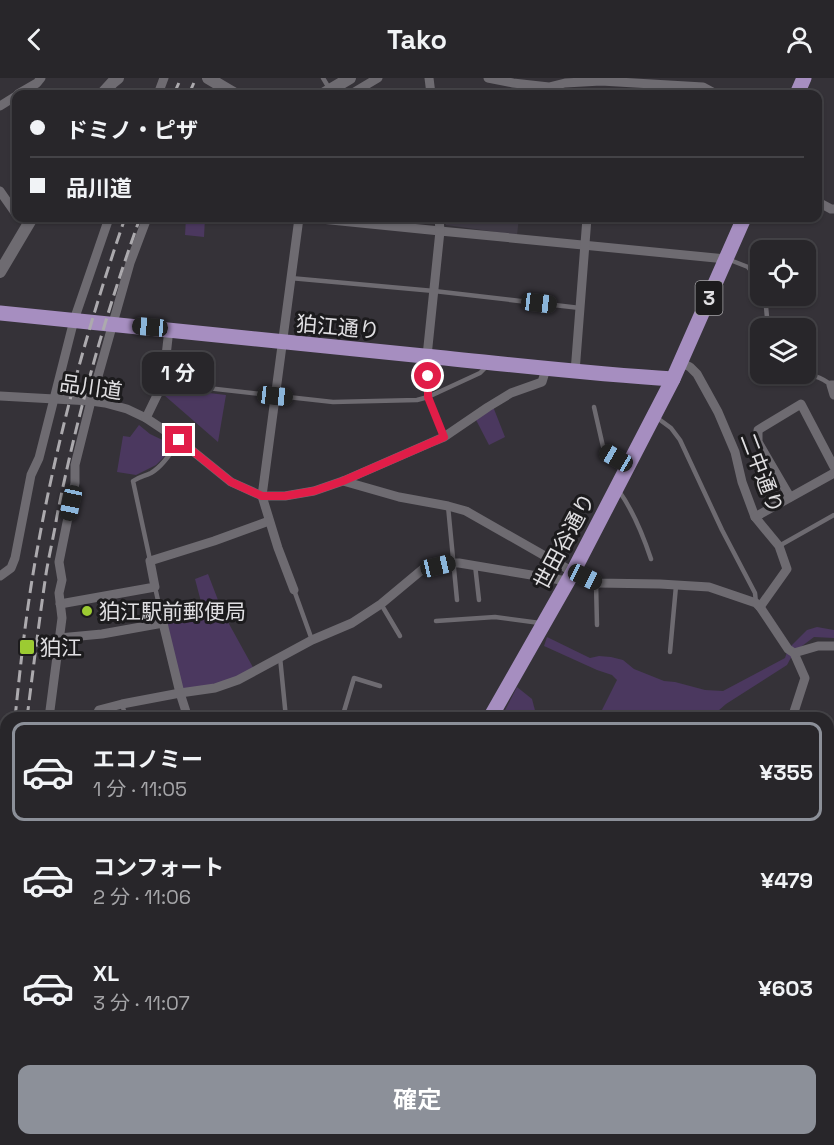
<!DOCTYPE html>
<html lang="ja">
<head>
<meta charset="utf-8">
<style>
	:root { --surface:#28262a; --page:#343236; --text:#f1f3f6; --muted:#a5a5a8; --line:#444347; --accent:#8c9099 }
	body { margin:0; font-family:"Space Grotesk","Noto Sans JP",sans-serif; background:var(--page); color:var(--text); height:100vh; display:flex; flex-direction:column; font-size:22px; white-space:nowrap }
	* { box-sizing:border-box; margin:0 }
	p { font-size:20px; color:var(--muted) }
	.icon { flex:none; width:33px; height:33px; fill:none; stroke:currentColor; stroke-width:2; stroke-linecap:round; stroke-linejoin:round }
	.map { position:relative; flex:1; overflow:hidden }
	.sheet { position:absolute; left:0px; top:634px; width:834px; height:434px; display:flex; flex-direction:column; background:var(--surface); border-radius:18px 18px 0 0; box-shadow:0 2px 4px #0004,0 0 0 2px var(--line) }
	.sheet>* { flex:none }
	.banner { position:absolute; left:12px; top:12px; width:810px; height:132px; border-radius:12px; box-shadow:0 2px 4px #0004,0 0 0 2px var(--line); display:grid; align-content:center; height:132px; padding:0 18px; background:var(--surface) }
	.controls { position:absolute; left:750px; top:162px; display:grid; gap:12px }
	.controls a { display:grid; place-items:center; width:66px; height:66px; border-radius:12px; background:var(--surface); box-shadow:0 2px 4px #0004,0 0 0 2px var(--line); font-size:30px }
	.end { position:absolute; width:27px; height:27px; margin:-14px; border:8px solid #e11d48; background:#fff; box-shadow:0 0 0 3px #fff }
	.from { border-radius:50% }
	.bubble { position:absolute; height:42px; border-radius:12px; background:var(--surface); box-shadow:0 2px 4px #0004,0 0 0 2px var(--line); font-size:20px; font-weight:700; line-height:42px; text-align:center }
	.car { position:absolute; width:18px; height:36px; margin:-18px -9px; border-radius:8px; box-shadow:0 0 4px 2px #0007; background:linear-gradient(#222 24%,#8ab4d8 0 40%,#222 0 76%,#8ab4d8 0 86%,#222 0) }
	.banner b { display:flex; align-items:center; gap:21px; height:57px; font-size:22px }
	.banner b+b { border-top:2px solid var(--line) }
	.banner i { width:15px; height:15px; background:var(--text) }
	ul { padding:10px 0 0; list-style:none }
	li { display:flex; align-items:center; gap:18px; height:99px; margin:0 12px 9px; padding:0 6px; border:3px solid transparent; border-radius:12px }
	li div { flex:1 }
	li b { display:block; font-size:22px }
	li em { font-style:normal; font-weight:700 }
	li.current { border-color:var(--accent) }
	li>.icon { width:54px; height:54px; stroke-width:1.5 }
	.cta { display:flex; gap:12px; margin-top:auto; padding:12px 18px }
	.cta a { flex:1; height:69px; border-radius:12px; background:var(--accent); color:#fff; font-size:24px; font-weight:700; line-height:69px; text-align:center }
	header { display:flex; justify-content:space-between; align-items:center; height:78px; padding:0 18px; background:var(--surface); font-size:27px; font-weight:700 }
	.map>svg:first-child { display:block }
	.built { fill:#403b46 }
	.green { fill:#4b385f }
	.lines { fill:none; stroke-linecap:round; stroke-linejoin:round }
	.service { stroke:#6e6b71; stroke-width:4.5 }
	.minor { stroke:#6e6b71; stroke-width:9 }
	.tertiary { stroke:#6e6b71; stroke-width:12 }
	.primary { stroke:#a68ec0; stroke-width:15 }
	.rail { stroke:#acaaae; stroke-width:3; stroke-dasharray:12 6; stroke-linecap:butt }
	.route { stroke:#e11d48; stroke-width:8 }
	.poi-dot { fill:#9ccb32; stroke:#1c1b1d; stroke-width:2 }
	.labels { text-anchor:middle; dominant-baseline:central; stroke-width:6; stroke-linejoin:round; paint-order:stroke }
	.shield { fill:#1c1b1d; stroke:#a5a4a7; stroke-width:1.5 }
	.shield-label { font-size:20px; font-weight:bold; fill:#e0dfe2 }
	.street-label { font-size:21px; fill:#e0dfe2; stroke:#1c1b1d }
	.poi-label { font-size:21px; fill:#e0dfe2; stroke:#1c1b1d; text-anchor:start }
</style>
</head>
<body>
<header><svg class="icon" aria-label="back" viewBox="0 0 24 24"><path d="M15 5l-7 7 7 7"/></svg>Tako<svg class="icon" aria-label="person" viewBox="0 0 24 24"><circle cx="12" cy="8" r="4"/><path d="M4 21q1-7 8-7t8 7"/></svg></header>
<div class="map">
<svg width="834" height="1067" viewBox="0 0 834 1067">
	<rect width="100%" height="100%" fill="#353238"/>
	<!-- built -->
	<path class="built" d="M 444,140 L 519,140 L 517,157 L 446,147 Z"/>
	<!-- green -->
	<g class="green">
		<path d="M 186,140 L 205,140 L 204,159 L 185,157 Z"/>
		<path d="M 167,310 L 226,317 L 218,364 L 164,317 Z"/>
		<path d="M 492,326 L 505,359 L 489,367 L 474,338 Z"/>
		<path d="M 139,347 L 150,356 L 175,368 L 156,387 L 136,397 L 117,394 L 123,358 L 130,359 Z"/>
		<path d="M 208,496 L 223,535 L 255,593 L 238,602 L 180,615 L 163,545 L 205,539 L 195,501 Z"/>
		<path d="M 817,549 L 834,552 L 834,560 L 814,559 L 794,574 L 787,587 L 726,626 L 710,640 L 598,640 L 617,602 L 612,597 L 597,592 L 544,568 L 547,559 L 590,580 L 599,578 L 611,579 L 623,582 L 634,591 L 664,603 L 675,604 L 705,612 L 723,613 L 785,580 L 788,571 L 807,552 Z"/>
		<path d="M 517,609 L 532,621 L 537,640 L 501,640 Z"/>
	</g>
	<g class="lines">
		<!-- service -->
		<g class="service">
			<path d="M 323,0 L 329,10"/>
			<path d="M 730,182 L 748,189 L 760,204"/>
			<path d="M 290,200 L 434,213 L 580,230"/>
			<path d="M 765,218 L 768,250"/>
			<path d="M 427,281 L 428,319 L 444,359"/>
			<path d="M 798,296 C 812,297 820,298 831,307"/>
			<path d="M 163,305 L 333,324 L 417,322 L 428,319 L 480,295 L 487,288"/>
			<path d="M 594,329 L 604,373 L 627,387"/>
			<path d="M 656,339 L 671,350 L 680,362 L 722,452 L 755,515 L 756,525"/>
			<path d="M 619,413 C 634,434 643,457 651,481"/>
			<path d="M 448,428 L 457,522"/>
			<path d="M 779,468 L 834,437"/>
			<path d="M 150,482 L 133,403 C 139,399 145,398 151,395 C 163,388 172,374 179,362"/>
			<path d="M 475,487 L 479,522"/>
			<path d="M 596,505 L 597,547"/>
			<path d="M 155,509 L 163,545"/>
			<path d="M 294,512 L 312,562"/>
			<path d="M 381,526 L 400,558"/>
			<path d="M 436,543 L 495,539 L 540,545"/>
			<path d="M 670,574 L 676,508"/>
			<path d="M 280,579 L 286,640"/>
			<path d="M 122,626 L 126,640"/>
			<path d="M 342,640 L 354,600 L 380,608"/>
		</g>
		<!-- minor -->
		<g class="minor">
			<path d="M 429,0 L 431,16"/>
			<path d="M 488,0 L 513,5 L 549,9 L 565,5 L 601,3 L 703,9 L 716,16"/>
			<path d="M 18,16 L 37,5 L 41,0"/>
			<path d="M 158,16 L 164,0"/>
			<path d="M 351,16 L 378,0"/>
			<path d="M 0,28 L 16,18"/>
			<path d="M 0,113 L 16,136"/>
			<path d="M 818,124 L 831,131 L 834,131"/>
			<path d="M 311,140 L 440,153 L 726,181"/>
			<path d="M 427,278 L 440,153 L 439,140"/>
			<path d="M 680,284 L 690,289 L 697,296 L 718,334 L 735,374 L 742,404 L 755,439 L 779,468 L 787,491 L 760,529"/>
			<path d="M 575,294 L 587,140"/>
			<path d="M 834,307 L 831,307 L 834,317"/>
			<path d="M 0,318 L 91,323 L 105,325 L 127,331 L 146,340 L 179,362 L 231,404 L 262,418 L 285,418 L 314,413 L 343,403 L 430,365 L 444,359 L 488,329 L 511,315 L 542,304 L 546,291"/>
			<path d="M 146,340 L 163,305 L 169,251"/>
			<path d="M 343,403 L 399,419 L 448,428 L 466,433 L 573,494 L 596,505 L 660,506 L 709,509 L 756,525 L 760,529 L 788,571 L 794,575 L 805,600 L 792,640"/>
			<path d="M 790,419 L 758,364 L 758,352 L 801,326 L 834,389"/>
			<path d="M 755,439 L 834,395"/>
			<path d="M 0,498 L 11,490 L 15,480 L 31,397 L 39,380 L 74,242 L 109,140"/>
			<path d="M 294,512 L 278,470 L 262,418 L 299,140"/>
			<path d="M 60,526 L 155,509 L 150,483 L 214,463 L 269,443"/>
			<path d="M 59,560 L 102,556 L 163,545 L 180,615 L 188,640"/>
			<path d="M 794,575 L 818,568 L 834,568"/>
			<path d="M 49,640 L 62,540 L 59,515 L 62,502 L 59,484 L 75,405 L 75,387 L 91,323 L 130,185 L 147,140"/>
			<path d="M 95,640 L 99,632 L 122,626 L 180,615 L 215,610 L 238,602 L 312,562 L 352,545 L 381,526 L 423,491 L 453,485 L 459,485 L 567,503"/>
			<path d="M 828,750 L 834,756"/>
			<path d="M 0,821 L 6,819"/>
			<path d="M 828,873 L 834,868"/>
			<path d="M 0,1029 L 6,1027"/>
			<path d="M 0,1041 L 3,1067"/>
			<path d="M 37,1062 L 38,1067"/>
			<path d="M 139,1062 L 142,1067"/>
			<path d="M 342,1062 L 344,1065 L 378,1062 L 391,1067"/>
			<path d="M 775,1062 L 780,1067"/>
			<path d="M 425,1067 L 434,1062"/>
			<path d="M 829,1067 L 834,1062"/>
		</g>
		<!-- tertiary -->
		<g class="tertiary">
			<path d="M 208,0 L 235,16"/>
			<path d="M 102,16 L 113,4 L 118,0"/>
			<path d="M 323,16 L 350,0"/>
			<path d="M 0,194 L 32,140"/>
		</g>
		<!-- primary -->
		<g class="primary">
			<path d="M 797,16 L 804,0"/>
			<path d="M 0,235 C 141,249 283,264 424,278 C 507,286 590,296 673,301"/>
			<path d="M 490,640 L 573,494 L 673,301 L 744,140"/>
			<path d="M 828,958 L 834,955"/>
			<path d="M 262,1067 L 265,1062"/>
			<path d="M 585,1067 L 596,1062"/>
		</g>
		<!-- rail -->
		<g class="rail">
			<path d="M 174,16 L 181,0"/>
			<path d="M 189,16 L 196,0"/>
			<path d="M 15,640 C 20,592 25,544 33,496 C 53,375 85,256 125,140"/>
			<path d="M 27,640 C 33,592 39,544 46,496 C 49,477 54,457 57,438 C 77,337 105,237 140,140"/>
			<path d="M 0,741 L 6,681"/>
			<path d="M 6,744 C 3,814 2,884 6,954"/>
			<path d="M 0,955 L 6,1042"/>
			<path d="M 8,1062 L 9,1067"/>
			<path d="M 29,1062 L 30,1067"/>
		</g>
	</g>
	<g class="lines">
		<!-- route -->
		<path class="route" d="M 179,362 L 231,404 L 262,418 L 285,418 L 314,413 L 343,403 L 444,359 L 428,319 L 428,298"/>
	</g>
	<!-- markers -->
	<g class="poi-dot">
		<circle cx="87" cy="533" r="6"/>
		<rect x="19" y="561" width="16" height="16" rx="3"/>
	</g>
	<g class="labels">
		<!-- shield labels -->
		<rect class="shield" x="695.5" y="203" width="27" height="34" rx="4.5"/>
		<g class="shield-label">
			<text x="709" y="220">3</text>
		</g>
		<!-- street labels -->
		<g class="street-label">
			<text transform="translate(338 249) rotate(5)">狛江通り</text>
			<text transform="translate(91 309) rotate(8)">品川道</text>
			<text transform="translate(762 395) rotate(69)">二中通り</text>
			<text transform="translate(564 463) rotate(-62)">世田谷通り</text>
		</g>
		<!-- poi labels -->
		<g class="poi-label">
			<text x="99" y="533">狛江駅前郵便局</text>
			<text x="40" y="569">狛江</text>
		</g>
	</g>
</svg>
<div class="controls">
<a><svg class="icon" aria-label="locate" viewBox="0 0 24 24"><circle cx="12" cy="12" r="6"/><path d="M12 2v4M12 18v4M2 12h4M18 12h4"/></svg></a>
<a><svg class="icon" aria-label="layers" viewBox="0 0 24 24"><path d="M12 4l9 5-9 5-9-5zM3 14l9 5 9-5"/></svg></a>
</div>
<i class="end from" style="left:428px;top:298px"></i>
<i class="end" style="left:179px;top:362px"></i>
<div class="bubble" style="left:142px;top:274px;width:72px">1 分</div>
<i class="car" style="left:539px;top:225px;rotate:97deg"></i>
<i class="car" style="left:150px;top:249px;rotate:275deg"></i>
<i class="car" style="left:275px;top:318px;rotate:96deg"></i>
<i class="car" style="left:616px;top:380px;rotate:300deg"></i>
<i class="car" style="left:71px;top:425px;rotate:192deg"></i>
<i class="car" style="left:438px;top:488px;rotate:77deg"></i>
<i class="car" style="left:585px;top:499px;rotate:116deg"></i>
<div class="banner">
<b><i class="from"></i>ドミノ・ピザ</b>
<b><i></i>品川道</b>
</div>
<section class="sheet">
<ul>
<li class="current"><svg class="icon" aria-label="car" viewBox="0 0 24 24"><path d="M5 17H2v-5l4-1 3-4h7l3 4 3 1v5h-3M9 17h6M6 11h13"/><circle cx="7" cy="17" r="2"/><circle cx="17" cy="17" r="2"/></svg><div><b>エコノミー</b><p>1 分 · 11:05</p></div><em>¥355</em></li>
<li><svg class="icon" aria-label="car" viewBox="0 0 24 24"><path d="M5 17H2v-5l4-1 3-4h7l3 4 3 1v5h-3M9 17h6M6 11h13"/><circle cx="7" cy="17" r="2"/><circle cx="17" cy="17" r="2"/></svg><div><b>コンフォート</b><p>2 分 · 11:06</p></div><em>¥479</em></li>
<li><svg class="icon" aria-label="car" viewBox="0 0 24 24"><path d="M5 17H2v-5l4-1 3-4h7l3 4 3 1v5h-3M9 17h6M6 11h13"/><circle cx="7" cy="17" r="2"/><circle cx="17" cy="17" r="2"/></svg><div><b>XL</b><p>3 分 · 11:07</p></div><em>¥603</em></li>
</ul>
<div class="cta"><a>確定</a></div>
</section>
</div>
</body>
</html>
